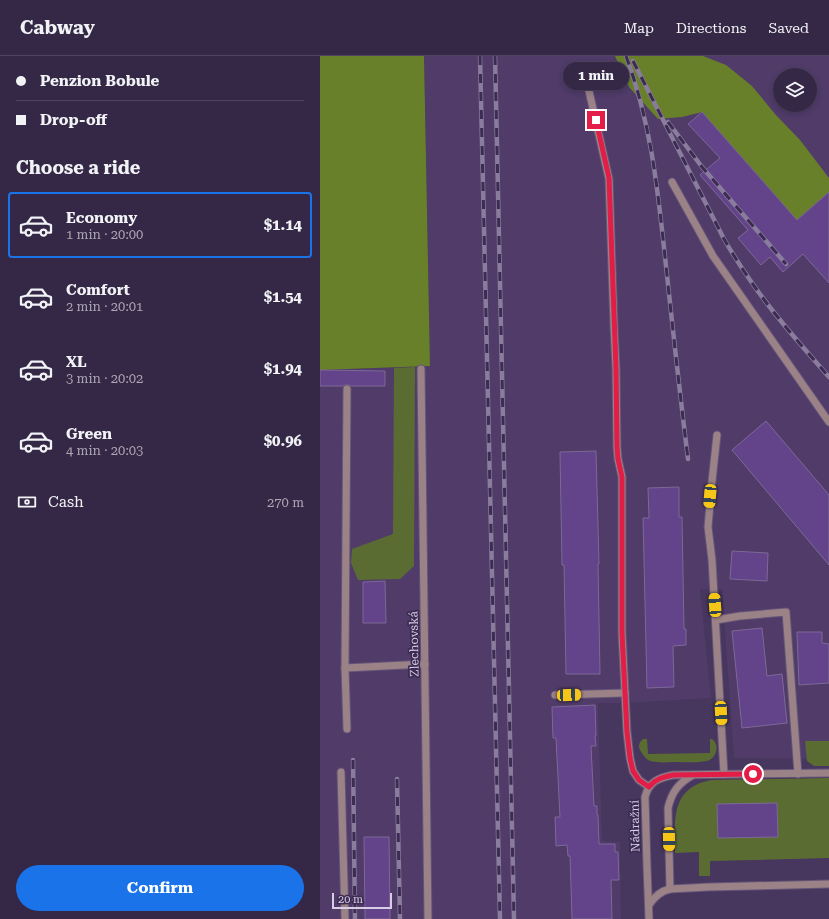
<!DOCTYPE html>
<html lang="en">
<head>
<meta charset="utf-8">
<style>
	:root { --surface:#352846; --page:#403451; --text:#f1f3f6; --muted:#aaa6b3; --line:#4f445f; --accent:#1a73e8 }
	body { margin:0; font-family:"Roboto Serif",serif; background:var(--page); color:var(--text); height:100vh; display:flex; flex-direction:column; font-size:15px; white-space:nowrap }
	* { box-sizing:border-box; margin:0 }
	p { font-size:13px; color:var(--muted) }
	.icon { flex:none; width:22px; height:22px; fill:none; stroke:currentColor; stroke-width:2; stroke-linecap:round; stroke-linejoin:round }
	.map { position:relative; flex:1; overflow:hidden }
	.side { display:flex; flex-direction:column; background:var(--surface); width:320px }
	.side>* { flex:none }
	.banner { display:grid; align-content:center; height:88px; padding:0 16px; background:var(--surface) }
	.buttons { position:absolute; left:453px; top:12px; display:grid; gap:8px }
	.buttons a { display:grid; place-items:center; width:44px; height:44px; border-radius:50%; background:var(--surface); box-shadow:0 2px 6px #0003,0 0 0 1px var(--line); font-size:20px }
	.scale { position:absolute; left:12px; bottom:10px; width:60px; box-sizing:border-box; padding-left:4px; border:2px solid #d7cde5; border-top:0; font-size:11px; line-height:14px; white-space:nowrap; color:#d7cde5; -webkit-text-stroke:3px #3c2b52; paint-order:stroke }
	.end { position:absolute; width:18px; height:18px; margin:-9px; border:5px solid #e11d48; background:#fff; box-shadow:0 0 0 2px #fff }
	.from { border-radius:50% }
	.bubble { position:absolute; height:28px; border-radius:14px; background:var(--surface); box-shadow:0 2px 6px #0003,0 0 0 1px var(--line); font-size:13px; font-weight:700; line-height:28px; text-align:center }
	.car { position:absolute; width:12px; height:24px; margin:-12px -6px; border-radius:5px; box-shadow:0 0 3px 1px #0007; background:linear-gradient(#f5c518 24%,#345 0 40%,#f5c518 0 76%,#345 0 86%,#f5c518 0) }
	.banner b { display:flex; align-items:center; gap:14px; height:38px; font-size:15px }
	.banner b+b { border-top:1px solid var(--line) }
	.banner i { width:10px; height:10px; background:var(--text) }
	ul { padding:0; list-style:none }
	li { display:flex; align-items:center; gap:12px; height:66px; margin:0 8px 6px; padding:0 8px; border:2px solid transparent; border-radius:4px }
	li div { flex:1 }
	li b { display:block; font-size:15px }
	li em { font-style:normal; font-weight:700 }
	li.current { border-color:var(--accent) }
	li>.icon { width:36px; height:36px; stroke-width:1.5 }
	h2 { padding:0 16px; font-size:18px; line-height:48px }
	.pay { display:flex; align-items:center; gap:10px; height:44px; padding:0 16px; font-size:15px }
	.pay p { margin-inline-start:auto }
	.button { display:flex; gap:8px; margin-top:auto; padding:8px 16px }
	.button a { flex:1; height:46px; border-radius:24px; background:var(--accent); color:#fff; font-size:16px; font-weight:700; line-height:46px; text-align:center }
	header { display:flex; align-items:center; gap:24px; box-sizing:border-box; height:56px; padding:0 20px; background:var(--surface); border-bottom:1px solid var(--line) }
	header strong { font-size:19px }
	nav { display:flex; gap:22px; margin-inline-start:auto; font-size:14px }
	main { display:flex; flex:1; min-height:0 }
	.map>svg:first-child { display:block }
	.built { fill:#503b69; fill-rule:evenodd }
	.green { fill:#5b6c33 }
	.forest { fill:#688029 }
	.building { fill:#63438a; stroke:#7c6a96 }
	.lines { fill:none; stroke-linecap:round; stroke-linejoin:round }
	.minor-casing { stroke:#645478; stroke-width:9 }
	.minor { stroke:#9a8287; stroke-width:7 }
	.rail-casing { stroke:#8a7c9c; stroke-width:4.5 }
	.rail { stroke:#3c2b52; stroke-width:3; stroke-dasharray:9; stroke-linecap:butt }
	.route { stroke:#e11d48; stroke-width:5 }
	.labels { text-anchor:middle; dominant-baseline:central; stroke-width:3.5; stroke-linejoin:round; paint-order:stroke }
	.street-label { font-size:12px; fill:#d7cde5; stroke:#3c2b52 }
</style>
</head>
<body>
<header>
<strong>Cabway</strong>
<nav><a>Map</a><a>Directions</a><a>Saved</a></nav>
</header>
<main>
<section class="side">
<div class="banner">
<b><i class="from"></i>Penzion Bobule</b>
<b><i></i>Drop-off</b>
</div>
<h2>Choose a ride</h2>
<ul>
<li class="current"><svg class="icon" aria-label="car" viewBox="0 0 24 24"><path d="M5 17H2v-5l4-1 3-4h7l3 4 3 1v5h-3M9 17h6M6 11h13"/><circle cx="7" cy="17" r="2"/><circle cx="17" cy="17" r="2"/></svg><div><b>Economy</b><p>1 min · 20:00</p></div><em>$1.14</em></li>
<li><svg class="icon" aria-label="car" viewBox="0 0 24 24"><path d="M5 17H2v-5l4-1 3-4h7l3 4 3 1v5h-3M9 17h6M6 11h13"/><circle cx="7" cy="17" r="2"/><circle cx="17" cy="17" r="2"/></svg><div><b>Comfort</b><p>2 min · 20:01</p></div><em>$1.54</em></li>
<li><svg class="icon" aria-label="car" viewBox="0 0 24 24"><path d="M5 17H2v-5l4-1 3-4h7l3 4 3 1v5h-3M9 17h6M6 11h13"/><circle cx="7" cy="17" r="2"/><circle cx="17" cy="17" r="2"/></svg><div><b>XL</b><p>3 min · 20:02</p></div><em>$1.94</em></li>
<li><svg class="icon" aria-label="car" viewBox="0 0 24 24"><path d="M5 17H2v-5l4-1 3-4h7l3 4 3 1v5h-3M9 17h6M6 11h13"/><circle cx="7" cy="17" r="2"/><circle cx="17" cy="17" r="2"/></svg><div><b>Green</b><p>4 min · 20:03</p></div><em>$0.96</em></li>
</ul>
<div class="pay"><svg class="icon" aria-label="cash" viewBox="0 0 24 24"><path d="M3 7h18v10H3z"/><circle cx="12" cy="12" r="2"/></svg>Cash<p>270 m</p></div>
<div class="button"><a>Confirm</a></div>
</section>
<div class="map">
<svg width="509" height="863" viewBox="0 0 509 863">
	<rect width="100%" height="100%" fill="#47365d"/>
	<!-- built -->
	<path class="built" d="M 104,0 L 509,0 L 509,703 L 414,702 L 402,533 L 380,533 L 391,642 L 306,647 L 278,647 L 282,785 L 300,786 L 301,863 L 0,863 L 0,314 L 110,310 ZM 460,19 L 490,19 L 490,49 L 460,49 Z"/>
	<!-- green -->
	<g class="green">
		<path d="M 95,311 L 94,510 L 80,523 L 38,524 L 31,507 L 32,493 L 73,478 L 74,312 Z"/>
		<path d="M 323,683 L 327,683 L 328,698 L 390,697 L 390,683 L 392,683 C 400,689 397,702 387,705 C 377,707 366,706 356,706 C 350,706 343,707 337,706 C 334,706 330,705 328,704 C 325,702 322,697 320,694 C 318,690 319,686 323,683 Z"/>
		<path d="M 485,685 L 509,685 L 509,710 L 494,710 L 487,705 Z"/>
		<path d="M 509,722 L 509,802 L 390,805 L 390,820 L 379,820 L 379,796 L 355,797 C 355,764 350,732 391,724 Z"/>
	</g>
	<!-- forest -->
	<g class="forest">
		<path d="M 0,0 L 104,0 L 110,310 L 0,314 Z"/>
		<path d="M 295,0 L 383,0 L 406,9 L 432,30 L 455,58 L 480,84 L 509,122 L 509,136 L 464,175 L 464,149 L 382,56 L 362,61 L 338,63 L 309,31 Z"/>
	</g>
	<!-- building -->
	<g class="building">
		<path d="M 382,56 L 477,164 L 509,136 L 509,227 L 483,198 L 463,216 L 450,201 L 441,209 L 418,182 L 428,174 L 380,119 L 400,102 L 368,68 Z"/>
		<path d="M 0,314 L 65,315 L 65,330 L 31,330 L 27,328 L 23,330 L 0,330 Z"/>
		<path d="M 446,365 L 509,439 L 509,509 L 412,394 Z"/>
		<path d="M 276,395 L 279,508 L 278,508 L 280,618 L 246,618 L 244,509 L 242,509 L 240,396 Z"/>
		<path d="M 359,431 L 359,461 L 362,461 L 364,573 L 366,573 L 366,589 L 353,590 L 354,631 L 327,632 L 323,462 L 329,462 L 328,432 Z"/>
		<path d="M 412,495 L 448,497 L 447,525 L 410,523 Z"/>
		<path d="M 65,525 L 66,567 L 43,567 L 43,526 Z"/>
		<path d="M 442,572 L 447,620 L 462,618 L 467,667 L 422,672 L 412,575 Z"/>
		<path d="M 477,576 L 502,576 L 502,587 L 509,588 L 509,627 L 479,629 Z"/>
		<path d="M 275,649 L 276,680 L 275,680 L 276,690 L 271,690 L 274,750 L 277,750 L 277,759 L 278,759 L 279,788 L 295,788 L 295,796 L 298,796 L 299,824 L 291,824 L 292,863 L 252,863 L 250,800 L 248,800 L 247,789 L 236,790 L 235,761 L 240,761 L 236,682 L 233,682 L 232,651 Z"/>
		<path d="M 457,747 L 458,781 L 398,782 L 397,748 Z"/>
		<path d="M 44,781 L 69,781 L 70,863 L 45,863 Z"/>
	</g>
	<g class="lines">
		<!-- minor casing -->
		<g class="minor-casing">
			<g id="minor">
				<path d="M 269,35 L 289,123 L 294,271 L 296,312 L 297,391 L 298,403 L 302,421 L 302,577 L 307,676 L 310,702 L 313,715 L 319,724 L 329,731"/>
				<path d="M 352,126 L 393,200 L 509,366"/>
				<path d="M 101,313 L 108,863"/>
				<path d="M 27,333 L 25,612 L 105,608"/>
				<path d="M 397,379 L 392,425 L 388,471 L 392,504 L 404,718"/>
				<path d="M 396,564 L 420,560 L 466,556 L 478,718"/>
				<path d="M 25,612 L 27,673"/>
				<path d="M 235,639 L 305,637"/>
				<path d="M 21,716 L 25,863"/>
				<path d="M 350,833 L 348,752 C 352,735 359,727 373,719"/>
				<path d="M 329,849 C 334,841 341,835 350,833 L 389,831 L 509,828"/>
				<path d="M 329,863 L 327,810 L 325,741 C 329,725 339,722 353,719 L 509,717"/>
			</g>
		</g>
		<!-- minor -->
		<use href="#minor" class="minor"/>
		<!-- rail casing -->
		<g class="rail-casing">
			<g id="rail">
				<path d="M 160,0 L 180,863"/>
				<path d="M 175,0 L 194,863"/>
				<path d="M 306,0 C 332,70 338,137 346,210 C 353,275 360,339 368,403"/>
				<path d="M 313,5 L 404,183 C 412,197 421,211 430,224 C 453,258 482,290 509,321"/>
				<path d="M 348,66 L 382,111 L 466,208"/>
				<path d="M 33,704 L 35,863"/>
				<path d="M 77,723 L 80,863"/>
			</g>
		</g>
		<!-- rail -->
		<use href="#rail" class="rail"/>
	</g>
	<g class="lines">
		<!-- route -->
		<path class="route" d="M 276,64 L 289,122 L 296,312 L 297,391 L 298,403 L 302,421 L 302,577 L 307,676 L 310,702 L 313,715 L 319,724 L 329,731 C 335,723 343,721 353,719 L 433,718"/>
	</g>
	<g class="labels">
		<!-- street labels -->
		<g class="street-label">
			<text transform="translate(94 588) rotate(-91)">Zlechovská</text>
			<text transform="translate(315 770) rotate(-91)">Nádražní</text>
		</g>
	</g>
</svg>
<div class="buttons">
<a><svg class="icon" aria-label="layers" viewBox="0 0 24 24"><path d="M12 4l9 5-9 5-9-5zM3 14l9 5 9-5"/></svg></a>
</div>
<div class="scale">20 m</div>
<i class="end from" style="left:433px;top:718px"></i>
<i class="end" style="left:276px;top:64px"></i>
<div class="bubble" style="left:243px;top:6px;width:66px">1 min</div>
<i class="car" style="left:390px;top:440px;rotate:185deg"></i>
<i class="car" style="left:395px;top:549px;rotate:356deg"></i>
<i class="car" style="left:249px;top:639px;rotate:88deg"></i>
<i class="car" style="left:401px;top:657px;rotate:177deg"></i>
<i class="car" style="left:349px;top:783px;rotate:179deg"></i>
</div>
</main>
</body>
</html>
